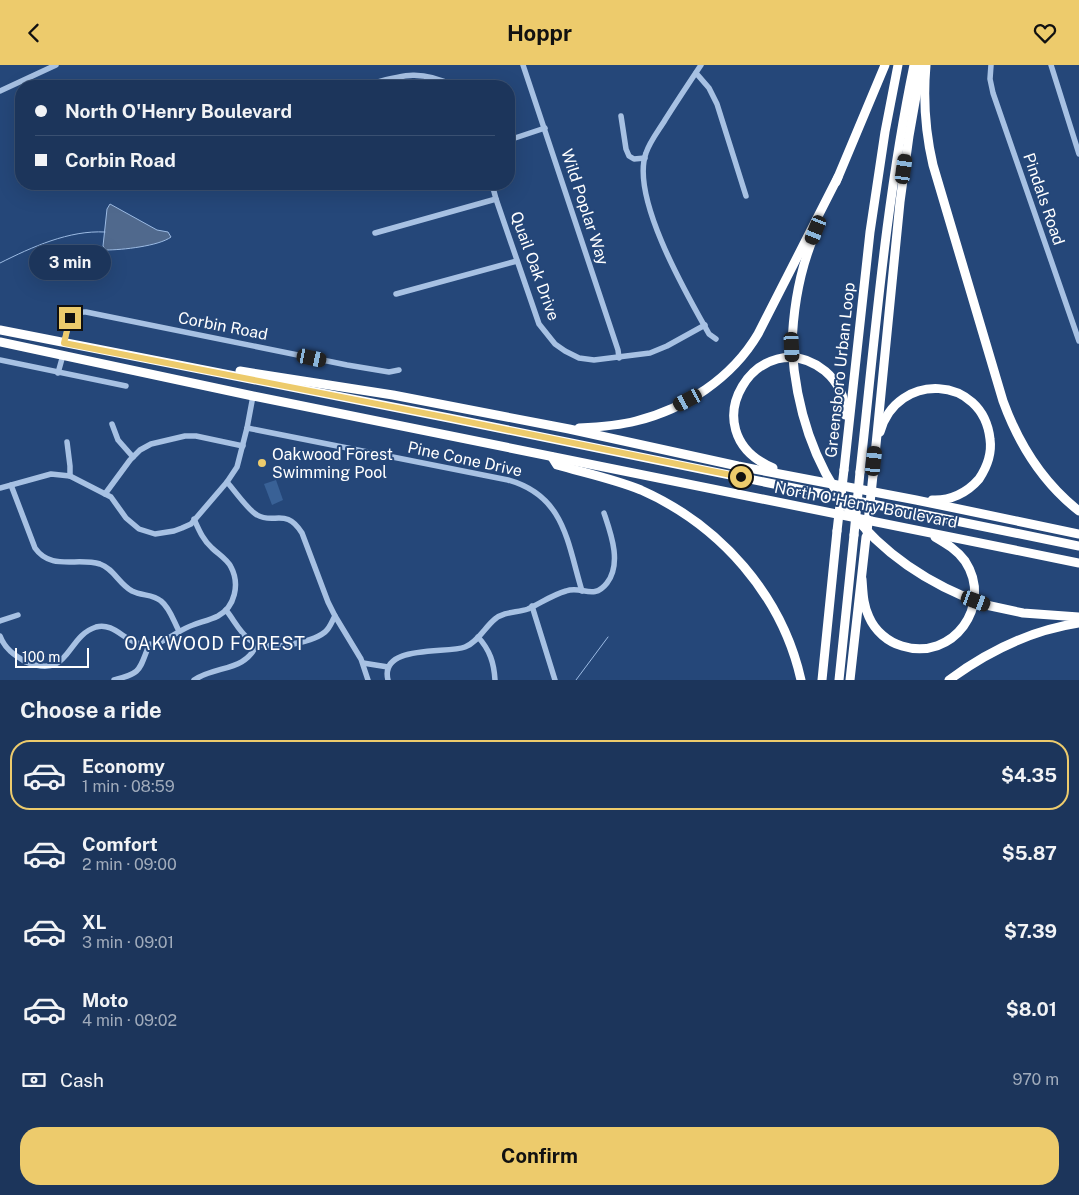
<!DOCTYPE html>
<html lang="en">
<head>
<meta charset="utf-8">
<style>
	:root { --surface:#1c355b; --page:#253d61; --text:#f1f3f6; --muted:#a0abbb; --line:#3a5071; --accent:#edcb6c }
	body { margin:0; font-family:"Public Sans",sans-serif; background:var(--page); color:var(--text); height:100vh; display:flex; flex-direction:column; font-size:19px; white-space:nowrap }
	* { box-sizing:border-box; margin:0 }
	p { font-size:16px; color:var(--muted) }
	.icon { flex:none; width:28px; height:28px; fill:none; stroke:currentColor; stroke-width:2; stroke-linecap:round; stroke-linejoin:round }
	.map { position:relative; height:615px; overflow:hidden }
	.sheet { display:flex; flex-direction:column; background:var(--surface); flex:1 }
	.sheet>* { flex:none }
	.top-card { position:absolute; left:15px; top:15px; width:500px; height:110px; border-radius:20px; box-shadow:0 5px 20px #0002,0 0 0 1px var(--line); display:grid; align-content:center; height:110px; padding:0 20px; background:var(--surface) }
	.scale { position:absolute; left:15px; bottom:12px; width:74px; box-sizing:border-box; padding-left:5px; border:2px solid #fff; border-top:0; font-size:14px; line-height:18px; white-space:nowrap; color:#fff; -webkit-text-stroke:4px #254779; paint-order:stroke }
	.end { position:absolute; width:22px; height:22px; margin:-11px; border:6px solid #edcb6c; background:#111; box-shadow:0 0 0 2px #111 }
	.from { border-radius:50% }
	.bubble { position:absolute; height:35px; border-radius:18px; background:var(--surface); box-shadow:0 5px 20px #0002,0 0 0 1px var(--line); font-size:16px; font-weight:700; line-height:35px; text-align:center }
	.car { position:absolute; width:15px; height:30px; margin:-15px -8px; border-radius:6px; box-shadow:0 0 4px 1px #0007; background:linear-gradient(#222 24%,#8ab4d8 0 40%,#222 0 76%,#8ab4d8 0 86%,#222 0) }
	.top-card b { display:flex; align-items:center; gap:18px; height:48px; font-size:19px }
	.top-card b+b { border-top:1px solid var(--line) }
	.top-card i { width:12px; height:12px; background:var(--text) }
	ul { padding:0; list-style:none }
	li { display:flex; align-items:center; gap:15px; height:70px; margin:0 10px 8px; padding:0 10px; border:2px solid transparent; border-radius:20px }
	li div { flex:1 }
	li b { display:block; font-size:19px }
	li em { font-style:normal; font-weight:700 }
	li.on { border-color:var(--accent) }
	li>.icon { width:45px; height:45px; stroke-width:1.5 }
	h2 { padding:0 20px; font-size:22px; line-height:60px }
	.pay { display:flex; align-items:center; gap:12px; height:55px; padding:0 20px; font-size:19px }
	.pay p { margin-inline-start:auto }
	.button { display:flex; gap:10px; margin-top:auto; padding:10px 20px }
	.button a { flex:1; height:58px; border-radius:20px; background:var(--accent); color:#111; font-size:20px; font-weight:700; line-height:58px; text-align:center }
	header { display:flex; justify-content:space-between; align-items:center; height:65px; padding:0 20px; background:var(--accent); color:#111; font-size:22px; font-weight:700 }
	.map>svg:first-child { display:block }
	.green { fill:#396196 }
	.water { fill:#50698d; stroke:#9cbbe4 }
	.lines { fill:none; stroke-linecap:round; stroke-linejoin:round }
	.stream { stroke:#9cbbe4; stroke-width:1 }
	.minor { stroke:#a7c1e3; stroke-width:5.5 }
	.highway { stroke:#fff; stroke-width:9 }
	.highway-bridge { stroke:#fff; stroke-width:9 }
	.route { stroke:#edcb6c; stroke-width:6 }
	.poi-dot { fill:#edcb6c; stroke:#254779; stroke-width:2 }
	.labels { text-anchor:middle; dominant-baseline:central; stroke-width:4; stroke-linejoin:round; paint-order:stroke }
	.street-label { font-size:16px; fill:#fff; stroke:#254779 }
	.poi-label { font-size:16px; fill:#fff; stroke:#254779; text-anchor:start }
	.neighbourhood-label { font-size:18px; letter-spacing:1px; fill:#fff; stroke:#254779 }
</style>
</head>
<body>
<header><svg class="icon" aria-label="back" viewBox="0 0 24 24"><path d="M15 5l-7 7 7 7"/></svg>Hoppr<svg class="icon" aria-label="heart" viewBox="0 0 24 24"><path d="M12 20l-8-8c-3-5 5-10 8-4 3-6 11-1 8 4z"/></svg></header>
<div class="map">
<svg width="1079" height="615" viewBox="0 0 1079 615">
	<rect width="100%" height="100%" fill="#254779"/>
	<!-- green -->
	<path class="green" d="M 276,415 L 283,435 L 272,440 L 264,419 Z"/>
	<!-- water -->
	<path class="water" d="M 110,139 L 157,165 L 168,167 L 171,172 C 159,181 122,185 106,185 L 103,181 L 107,144 Z"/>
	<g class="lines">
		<!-- stream -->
		<g class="stream">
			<path d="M 0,198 C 32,182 69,165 105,167"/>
			<path d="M 576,615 L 608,572"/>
		</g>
		<!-- minor -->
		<g class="minor">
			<path d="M 523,0 L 618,285 L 619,293"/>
			<path d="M 701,0 C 689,18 677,36 665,55 C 659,65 650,76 646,88 C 630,132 687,230 709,269 L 716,274"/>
			<path d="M 991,0 L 990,14 L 993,28 L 1079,276"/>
			<path d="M 1051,0 L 1079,89"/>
			<path d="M 696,8 L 709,23 L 717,39 L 746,131"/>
			<path d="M 363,21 C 400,11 418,3 454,21"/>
			<path d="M 0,26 L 56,0"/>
			<path d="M 621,51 L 626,84 L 629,91 L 634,94 L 645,93"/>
			<path d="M 509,75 L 545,63"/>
			<path d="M 492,119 L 496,134 L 539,259 L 555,279 L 565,286 L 579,293 L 594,295 L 650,288 L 667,281 L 705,260"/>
			<path d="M 375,168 L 496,134"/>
			<path d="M 396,229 L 517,196"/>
			<path d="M 64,278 C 68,265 67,246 86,247 L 347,300 L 389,307 L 399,305"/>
			<path d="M 0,295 L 126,321"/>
			<path d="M 58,308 L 63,290"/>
			<path d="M 112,359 L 118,375 L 133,392"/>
			<path d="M 247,363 L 508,415 C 565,431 567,477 582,526"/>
			<path d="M 67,377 L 70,401 L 70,411"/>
			<path d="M 11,420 L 35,483 C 51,506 77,492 100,499 C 114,504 119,519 132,526 C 142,531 153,529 161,536 C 170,543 174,557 179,566"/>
			<path d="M 0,423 L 51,409 L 70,411 L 111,432 L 126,453 L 139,464 L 155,469 L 174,466 L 182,463 L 191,459 L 227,417 L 237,402 L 247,363 L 253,331"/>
			<path d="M 105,429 L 130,395 L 140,385 L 151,379 L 185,371 L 196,371 L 243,381"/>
			<path d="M 532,541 L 555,615"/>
			<path d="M 226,545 C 234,555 240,568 250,575 C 266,587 311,578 325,567 C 330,563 332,556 335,551 L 328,537 L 302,468 C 286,442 274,460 257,450 C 248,445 235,426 227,417"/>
			<path d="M 335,551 L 361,594 L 368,615"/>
			<path d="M 0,556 L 18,550"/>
			<path d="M 0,571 C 5,584 14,590 26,597 C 71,615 65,572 96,562 C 114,557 125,577 141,579 C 161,583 175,566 193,560 C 201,557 210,555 218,551 C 235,542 240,519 231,502 C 227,494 218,489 212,483 C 203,475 199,465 194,454"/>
			<path d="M 478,572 C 490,585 494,598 495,615"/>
			<path d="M 363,598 L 388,602"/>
			<path d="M 114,615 C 142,608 139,605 149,580"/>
			<path d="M 194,615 C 217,600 245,607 257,579"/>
			<path d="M 388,615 C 379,579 447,589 465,582 C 478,577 485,562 495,554 C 505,546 517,548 528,544 C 541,538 552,530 566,526 C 582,520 593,536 607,518 C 622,498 611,469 604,448"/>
		</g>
		<!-- highway -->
		<g class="highway">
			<path d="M 926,0 C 923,34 925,66 933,100 L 1003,336 C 1019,380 1042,417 1079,446"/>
			<path d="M 836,117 L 885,0"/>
			<path d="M 0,265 L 449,353 L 1079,481"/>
			<path d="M 0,277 L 253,331 L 1079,498"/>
			<path d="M 792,282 C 793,243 799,207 814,171"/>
			<path d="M 240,306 L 393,330 L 569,364 L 738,401 L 916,435 L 1079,469"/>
			<path d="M 579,363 C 598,362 617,361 636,356 C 685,344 732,313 758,269 L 838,112"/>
			<path d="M 880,367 C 897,306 983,310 990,374 C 992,388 987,402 979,414 C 967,428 950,436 932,435"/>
			<path d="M 552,392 L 557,400 C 585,408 614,414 641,425 C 720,460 782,530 801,615"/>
			<path d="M 773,403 C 687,366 760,254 825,306 C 838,317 846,333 845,350"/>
			<path d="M 844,405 L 870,167 L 885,67 L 898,0"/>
			<path d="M 860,407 C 875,271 886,134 914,0"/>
			<path d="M 873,410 L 900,137 L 909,71 L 921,3"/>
			<path d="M 862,514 C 863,527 863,540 869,552 C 875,566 888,577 902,581 C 953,597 994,540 965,496 C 957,485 947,479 935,472"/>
			<path d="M 986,540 L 1023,548 L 1079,552"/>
			<path d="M 822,615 L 837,466"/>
			<path d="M 839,615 L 854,470"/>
			<path d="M 850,615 L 866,472"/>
			<path d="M 949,615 C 987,587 1032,565 1079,558"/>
		</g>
		<!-- highway-bridge -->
		<g class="highway-bridge">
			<path d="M 792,282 C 800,408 867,498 986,540"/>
			<path d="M 837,466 L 844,405"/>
			<path d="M 867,467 L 873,410"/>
			<path d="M 854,470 L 860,407"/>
		</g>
	</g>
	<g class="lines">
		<!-- route -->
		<path class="route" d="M 70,253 L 64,278 L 449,353 L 741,412"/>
	</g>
	<!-- markers -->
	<circle class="poi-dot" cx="262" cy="398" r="5"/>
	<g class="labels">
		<!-- street labels -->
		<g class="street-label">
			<text transform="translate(1044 134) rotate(71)">Pindals Road</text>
			<text transform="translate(585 142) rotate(72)">Wild Poplar Way</text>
			<text transform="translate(535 201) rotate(70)">Quail Oak Drive</text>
			<text transform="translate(223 261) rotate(11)">Corbin Road</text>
			<text transform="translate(840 305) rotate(-84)">Greensboro Urban Loop</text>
			<text transform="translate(465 394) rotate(12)">Pine Cone Drive</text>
			<text transform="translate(866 440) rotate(11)">North O'Henry Boulevard</text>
		</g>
		<!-- poi labels -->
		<g class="poi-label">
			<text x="272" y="389">Oakwood Forest<tspan x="272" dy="18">Swimming Pool</tspan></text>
		</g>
		<!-- neighbourhood labels -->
		<g class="neighbourhood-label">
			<text x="215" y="578">OAKWOOD FOREST</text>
		</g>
	</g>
</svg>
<div class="scale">100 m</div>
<i class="end from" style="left:741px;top:412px"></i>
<i class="end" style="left:70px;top:253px"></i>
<div class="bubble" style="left:29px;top:180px;width:82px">3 min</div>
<i class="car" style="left:904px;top:104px;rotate:8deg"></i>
<i class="car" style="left:816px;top:165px;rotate:202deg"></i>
<i class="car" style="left:792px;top:282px;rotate:177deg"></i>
<i class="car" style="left:312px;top:293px;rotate:102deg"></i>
<i class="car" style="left:688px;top:335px;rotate:242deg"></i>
<i class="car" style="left:874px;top:396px;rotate:6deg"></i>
<i class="car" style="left:976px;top:536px;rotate:110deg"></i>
<div class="top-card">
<b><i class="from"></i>North O'Henry Boulevard</b>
<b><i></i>Corbin Road</b>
</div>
</div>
<section class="sheet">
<h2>Choose a ride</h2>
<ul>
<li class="on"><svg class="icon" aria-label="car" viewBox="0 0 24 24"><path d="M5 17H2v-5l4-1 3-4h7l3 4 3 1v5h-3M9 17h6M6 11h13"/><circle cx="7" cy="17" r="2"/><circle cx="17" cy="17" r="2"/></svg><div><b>Economy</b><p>1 min · 08:59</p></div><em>$4.35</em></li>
<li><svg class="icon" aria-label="car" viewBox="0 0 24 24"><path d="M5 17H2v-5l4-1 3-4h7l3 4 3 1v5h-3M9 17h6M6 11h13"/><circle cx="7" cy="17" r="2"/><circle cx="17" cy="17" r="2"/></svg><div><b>Comfort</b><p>2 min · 09:00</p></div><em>$5.87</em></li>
<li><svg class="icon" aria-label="car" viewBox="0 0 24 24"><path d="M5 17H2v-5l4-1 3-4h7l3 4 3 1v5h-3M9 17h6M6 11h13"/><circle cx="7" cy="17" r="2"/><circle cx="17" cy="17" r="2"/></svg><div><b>XL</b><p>3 min · 09:01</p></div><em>$7.39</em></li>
<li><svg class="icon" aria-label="car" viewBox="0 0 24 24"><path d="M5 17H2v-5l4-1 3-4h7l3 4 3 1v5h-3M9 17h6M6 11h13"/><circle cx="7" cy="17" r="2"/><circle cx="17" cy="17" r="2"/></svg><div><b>Moto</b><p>4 min · 09:02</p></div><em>$8.01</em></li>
</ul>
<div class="pay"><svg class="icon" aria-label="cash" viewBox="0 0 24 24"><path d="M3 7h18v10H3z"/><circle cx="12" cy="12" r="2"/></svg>Cash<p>970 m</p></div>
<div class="button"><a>Confirm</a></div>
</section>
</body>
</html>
